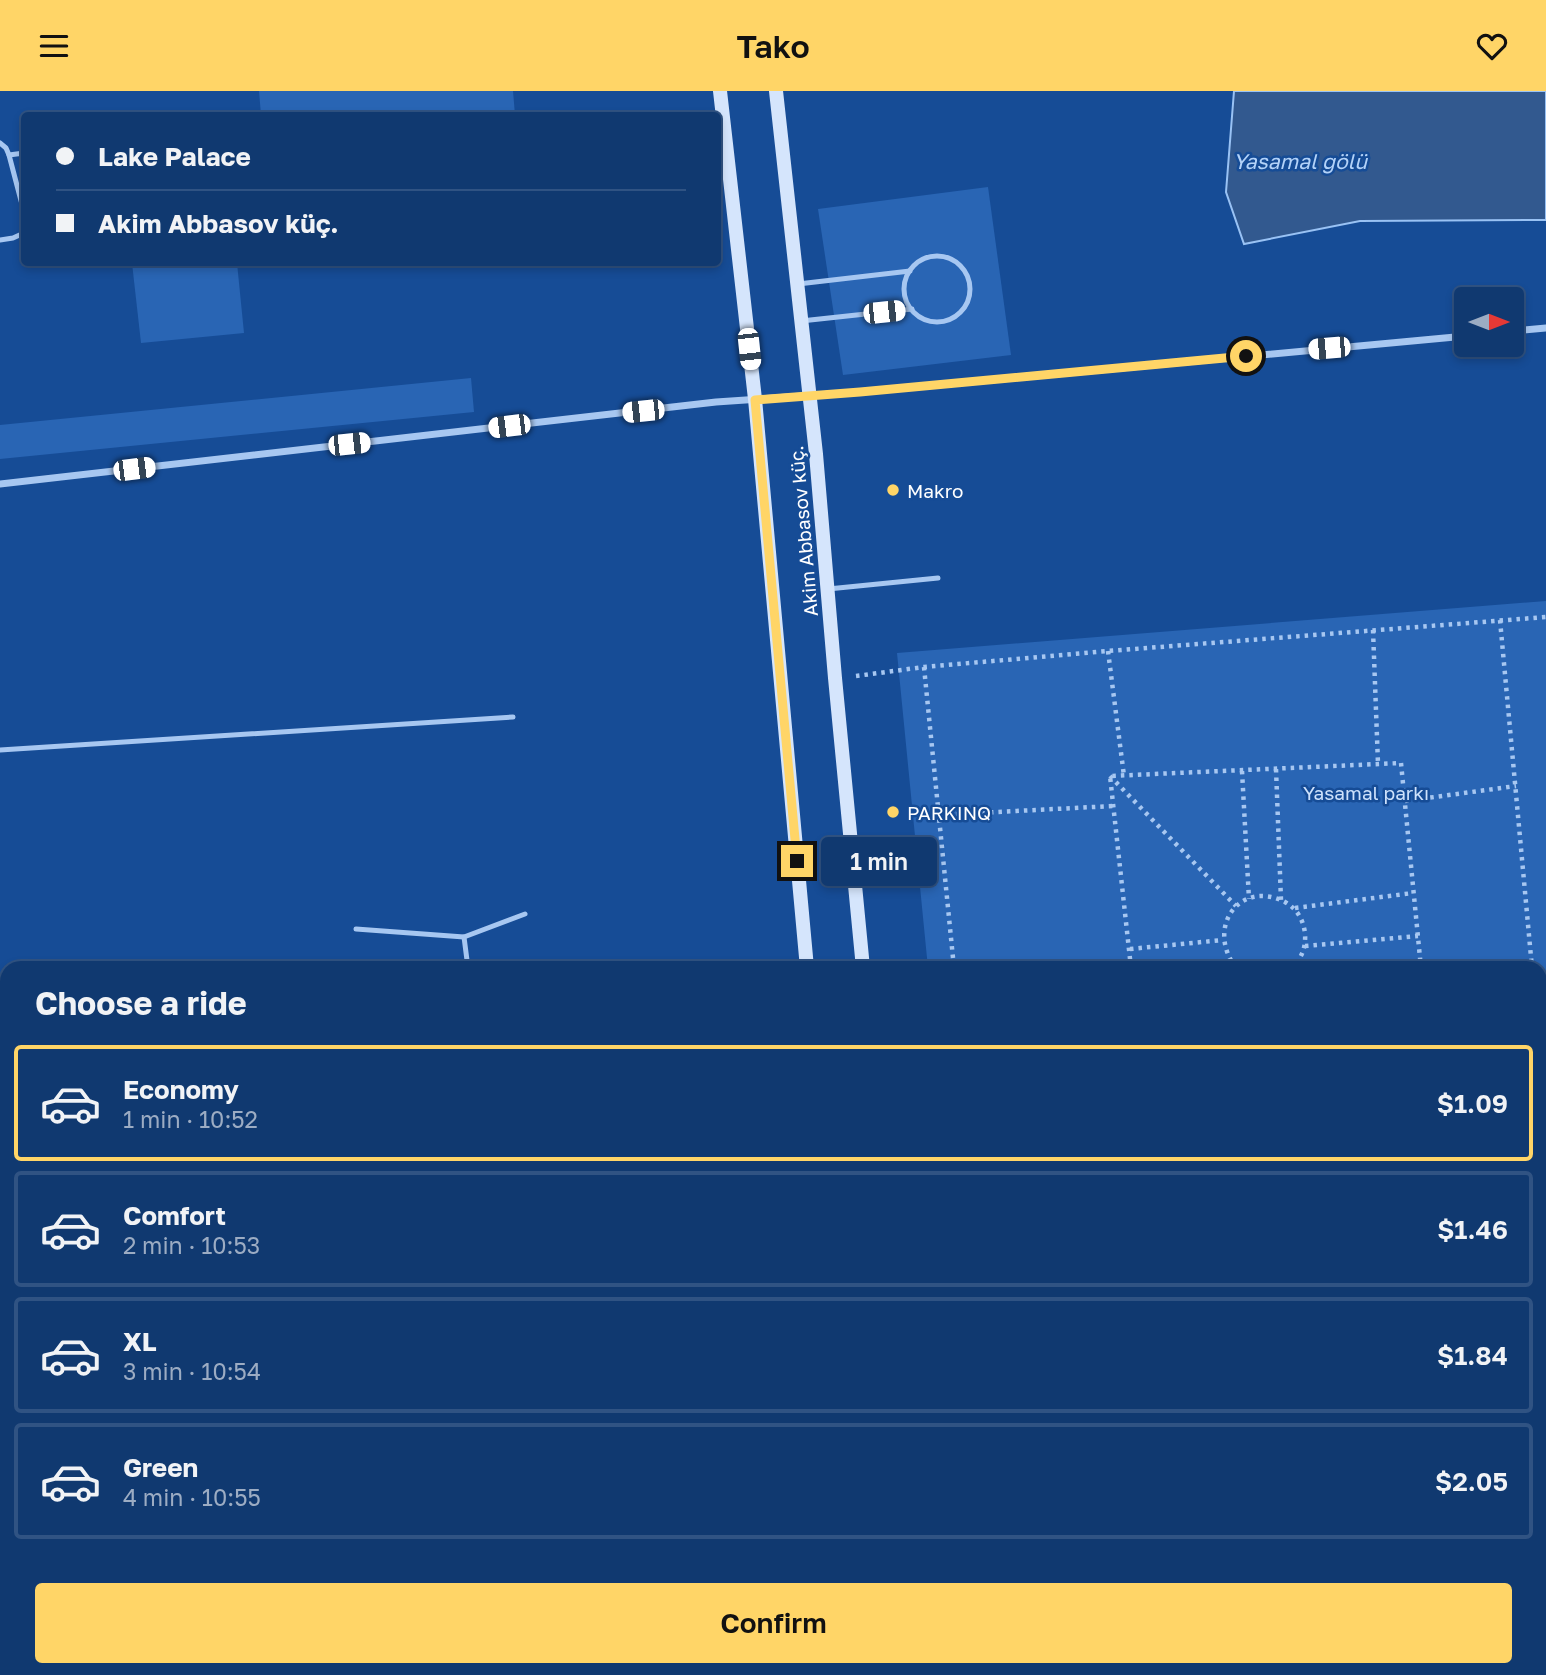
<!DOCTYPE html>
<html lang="en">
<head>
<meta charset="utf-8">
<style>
	:root { --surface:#103970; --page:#194075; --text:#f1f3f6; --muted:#9cacc3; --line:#305383; --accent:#ffd567 }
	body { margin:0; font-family:"Golos Text",sans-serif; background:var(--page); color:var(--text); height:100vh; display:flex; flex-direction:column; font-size:26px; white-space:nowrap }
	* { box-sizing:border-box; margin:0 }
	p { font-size:23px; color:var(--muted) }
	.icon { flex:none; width:38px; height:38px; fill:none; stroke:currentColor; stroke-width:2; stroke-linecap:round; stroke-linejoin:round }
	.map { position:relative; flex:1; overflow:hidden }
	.details { position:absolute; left:0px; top:870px; width:1547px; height:716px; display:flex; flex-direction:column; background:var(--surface); border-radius:21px 21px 0 0; box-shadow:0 4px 10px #0003,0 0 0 2px var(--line) }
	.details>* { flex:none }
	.guide { position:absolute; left:21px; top:21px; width:700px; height:154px; border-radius:7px; box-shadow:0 4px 10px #0003,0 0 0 2px var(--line); display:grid; align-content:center; height:154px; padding:0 35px; background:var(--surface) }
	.needle { width:46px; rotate:90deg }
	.tools { position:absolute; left:1454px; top:196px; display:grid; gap:14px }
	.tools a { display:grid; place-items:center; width:70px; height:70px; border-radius:7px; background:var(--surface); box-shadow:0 4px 10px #0003,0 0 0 2px var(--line); font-size:35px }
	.end { position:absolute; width:32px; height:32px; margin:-16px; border:9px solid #ffd567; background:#111; box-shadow:0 0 0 4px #111 }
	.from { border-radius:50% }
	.bubble { position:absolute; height:49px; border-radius:7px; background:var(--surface); box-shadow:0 4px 10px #0003,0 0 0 2px var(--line); font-size:23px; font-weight:600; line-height:49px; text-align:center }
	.car { position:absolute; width:21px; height:42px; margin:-21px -10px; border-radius:9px; box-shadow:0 0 5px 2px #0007; background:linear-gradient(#fff 24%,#345 0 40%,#fff 0 76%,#345 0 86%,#fff 0) }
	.guide b { display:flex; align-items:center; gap:24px; height:66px; font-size:26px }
	.guide b+b { border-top:2px solid var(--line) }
	.guide i { width:18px; height:18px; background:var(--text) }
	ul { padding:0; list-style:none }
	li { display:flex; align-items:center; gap:21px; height:116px; margin:0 14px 10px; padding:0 21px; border:4px solid var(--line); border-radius:7px }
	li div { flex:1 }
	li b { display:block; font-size:26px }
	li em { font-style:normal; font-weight:600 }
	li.active { border-color:var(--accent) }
	li>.icon { width:63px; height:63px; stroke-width:1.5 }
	h2 { padding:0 35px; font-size:32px; line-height:84px }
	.primary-button { display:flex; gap:14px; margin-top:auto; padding:14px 35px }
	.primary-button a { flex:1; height:80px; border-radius:7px; background:var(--accent); color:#111; font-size:28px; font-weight:600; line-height:80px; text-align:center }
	header { display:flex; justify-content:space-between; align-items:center; height:91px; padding:0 35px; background:var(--accent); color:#111; font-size:32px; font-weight:600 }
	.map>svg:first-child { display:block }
	.green { fill:#2965b4 }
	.water { fill:#32598f; stroke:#99c2f4; stroke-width:2 }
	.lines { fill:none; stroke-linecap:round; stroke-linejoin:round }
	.path { stroke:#a7c7f1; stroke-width:4.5; stroke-dasharray:3.5 5; stroke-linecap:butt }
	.service { stroke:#a7c7f1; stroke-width:5 }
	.minor { stroke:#a7c7f1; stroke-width:7 }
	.secondary { stroke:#d5e5fc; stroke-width:14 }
	.route { stroke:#ffd567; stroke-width:9 }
	.poi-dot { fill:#ffd567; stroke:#164c96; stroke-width:2.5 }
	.labels { text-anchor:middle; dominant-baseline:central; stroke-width:5; stroke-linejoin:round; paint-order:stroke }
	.poi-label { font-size:19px; fill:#fff; stroke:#164c96; text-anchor:start }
	.street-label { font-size:19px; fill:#fff; stroke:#164c96 }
	.park-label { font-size:19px; fill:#cee2fc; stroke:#164c96 }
	.water-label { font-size:21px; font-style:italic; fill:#b3d2f8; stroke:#164c96 }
</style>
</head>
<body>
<header><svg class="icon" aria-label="menu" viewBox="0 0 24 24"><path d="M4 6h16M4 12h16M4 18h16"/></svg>Tako<svg class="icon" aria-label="heart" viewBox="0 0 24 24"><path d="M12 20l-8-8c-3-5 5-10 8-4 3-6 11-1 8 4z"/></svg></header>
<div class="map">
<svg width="1546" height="1584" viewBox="0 0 1546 1584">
	<rect width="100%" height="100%" fill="#164c96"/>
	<!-- green -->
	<g class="green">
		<path d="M 259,0 L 513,0 L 515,24 L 261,24 Z"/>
		<path d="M 988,96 L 1011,264 L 843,284 L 818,118 Z"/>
		<path d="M 132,172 L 237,172 L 244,242 L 141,252 Z"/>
		<path d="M 471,287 L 474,321 L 0,368 L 0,334 Z"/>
		<path d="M 1546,510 L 1546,1584 L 999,1584 L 999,1579 L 1540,1578 L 1540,877 L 928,877 L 897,562 Z"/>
	</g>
	<!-- water -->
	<path class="water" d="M 1234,0 L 1546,0 L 1546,129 L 1360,130 L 1244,153 L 1226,101 Z"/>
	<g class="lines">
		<!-- path -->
		<g class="path">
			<path d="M 1500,529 L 1532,877"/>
			<path d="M 1373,539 L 1378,673"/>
			<path d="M 1108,560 L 1124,685"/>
			<path d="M 924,576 L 954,877"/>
			<path d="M 856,585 L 924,576 L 1108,560 L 1546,526"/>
			<path d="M 1276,678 L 1281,809"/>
			<path d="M 1242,680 L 1249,808"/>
			<path d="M 1110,685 L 1236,815"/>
			<path d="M 1405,710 L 1516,695"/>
			<path d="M 939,724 L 1113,715"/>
			<path d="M 1295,817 L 1413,802"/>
			<path d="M 1305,855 L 1418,845"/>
			<path d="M 1130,858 L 1223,849"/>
			<path d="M 1131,877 L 1110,685 L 1401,672 L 1421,877"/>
			<path d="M 1236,877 C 1205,836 1240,788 1285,811 C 1297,818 1303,828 1305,842 C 1306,856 1302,867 1292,877"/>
			<path d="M 1540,958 L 1546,1022"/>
			<path d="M 1540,1103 L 1546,1103"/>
			<path d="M 1540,1355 L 1546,1355"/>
			<path d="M 1540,1517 L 1546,1516"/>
		</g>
		<!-- service -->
		<g class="service">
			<path d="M 0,52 L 6,57 L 9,64 L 24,121"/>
			<path d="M 9,64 L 24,62"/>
			<path d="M 0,149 L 13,147 L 24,142"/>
			<circle cx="937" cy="198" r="33"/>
			<path d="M 798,193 L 910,180"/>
			<path d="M 801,230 L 912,218"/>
			<path d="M 828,498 L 938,487"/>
			<path d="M 0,659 L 513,626"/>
			<path d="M 356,838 L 464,846 L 525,823"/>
			<path d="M 464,846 L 468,877"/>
			<path d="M 0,951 L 7,950"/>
			<path d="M 0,1459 L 7,1459"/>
			<path d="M 47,1578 L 47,1584"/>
			<path d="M 235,1578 L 236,1584"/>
			<path d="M 455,1578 L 456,1584"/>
			<path d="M 645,1578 L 646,1584"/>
		</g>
		<!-- minor -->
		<g class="minor">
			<path d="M 1512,240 L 1546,237"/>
			<path d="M 0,393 L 716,311 L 861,301 L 1466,245"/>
			<path d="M 0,1132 L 7,1131"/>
		</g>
		<!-- secondary -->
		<g class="secondary">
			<path d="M 720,0 L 755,308 L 807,877"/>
			<path d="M 776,0 L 816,363 L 835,587 L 863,877"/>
			<path d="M 877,1578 L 878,1584"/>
			<path d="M 932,1578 L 933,1584"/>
		</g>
	</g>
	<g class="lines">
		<!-- route -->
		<path class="route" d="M 797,770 L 755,309 L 860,301 L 1246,265"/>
	</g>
	<!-- markers -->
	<g class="poi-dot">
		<circle cx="893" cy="399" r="7"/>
		<circle cx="893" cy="721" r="7"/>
	</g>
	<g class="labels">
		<!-- poi labels -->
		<g class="poi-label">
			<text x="907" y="399">Makro</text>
			<text x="907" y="721">PARKINQ</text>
		</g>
		<!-- street labels -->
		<g class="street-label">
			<text transform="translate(803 440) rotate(-95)">Akim Abbasov küç.</text>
		</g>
		<!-- park labels -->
		<g class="park-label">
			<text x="1366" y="701">Yasamal parkı</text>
		</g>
		<!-- water labels -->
		<g class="water-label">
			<text x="1300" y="70">Yasamal gölü</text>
		</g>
	</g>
</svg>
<div class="tools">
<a><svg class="needle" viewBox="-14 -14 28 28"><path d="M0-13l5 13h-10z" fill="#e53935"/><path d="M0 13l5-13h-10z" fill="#9cacc3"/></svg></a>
</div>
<i class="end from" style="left:1246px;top:265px"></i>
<i class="end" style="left:797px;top:770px"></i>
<div class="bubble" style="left:821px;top:746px;width:116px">1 min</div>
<i class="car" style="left:884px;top:221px;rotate:84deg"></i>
<i class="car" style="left:1329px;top:257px;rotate:265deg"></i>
<i class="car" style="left:749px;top:258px;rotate:174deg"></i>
<i class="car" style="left:643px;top:320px;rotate:264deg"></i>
<i class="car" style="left:509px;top:335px;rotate:263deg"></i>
<i class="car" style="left:349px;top:353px;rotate:84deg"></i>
<i class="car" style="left:134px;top:378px;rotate:83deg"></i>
<div class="guide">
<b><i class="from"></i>Lake Palace</b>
<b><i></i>Akim Abbasov küç.</b>
</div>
<section class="details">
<h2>Choose a ride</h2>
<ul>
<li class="active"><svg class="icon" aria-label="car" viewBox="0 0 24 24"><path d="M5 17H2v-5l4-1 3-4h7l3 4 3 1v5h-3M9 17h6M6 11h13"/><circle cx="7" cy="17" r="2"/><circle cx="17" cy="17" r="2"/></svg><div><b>Economy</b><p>1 min · 10:52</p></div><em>$1.09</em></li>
<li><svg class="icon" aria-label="car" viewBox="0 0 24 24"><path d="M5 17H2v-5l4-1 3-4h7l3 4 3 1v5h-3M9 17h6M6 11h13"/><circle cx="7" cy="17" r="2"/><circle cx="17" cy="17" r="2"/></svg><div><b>Comfort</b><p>2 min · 10:53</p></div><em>$1.46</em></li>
<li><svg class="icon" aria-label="car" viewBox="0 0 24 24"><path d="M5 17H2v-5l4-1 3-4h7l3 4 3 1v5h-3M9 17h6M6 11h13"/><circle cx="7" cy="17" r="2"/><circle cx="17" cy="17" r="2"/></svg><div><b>XL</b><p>3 min · 10:54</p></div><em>$1.84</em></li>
<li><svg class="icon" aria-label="car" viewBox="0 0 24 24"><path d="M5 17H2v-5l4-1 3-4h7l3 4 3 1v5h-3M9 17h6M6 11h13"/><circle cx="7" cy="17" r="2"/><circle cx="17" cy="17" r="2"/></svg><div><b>Green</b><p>4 min · 10:55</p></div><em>$2.05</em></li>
</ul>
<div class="primary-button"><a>Confirm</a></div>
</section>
</div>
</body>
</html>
